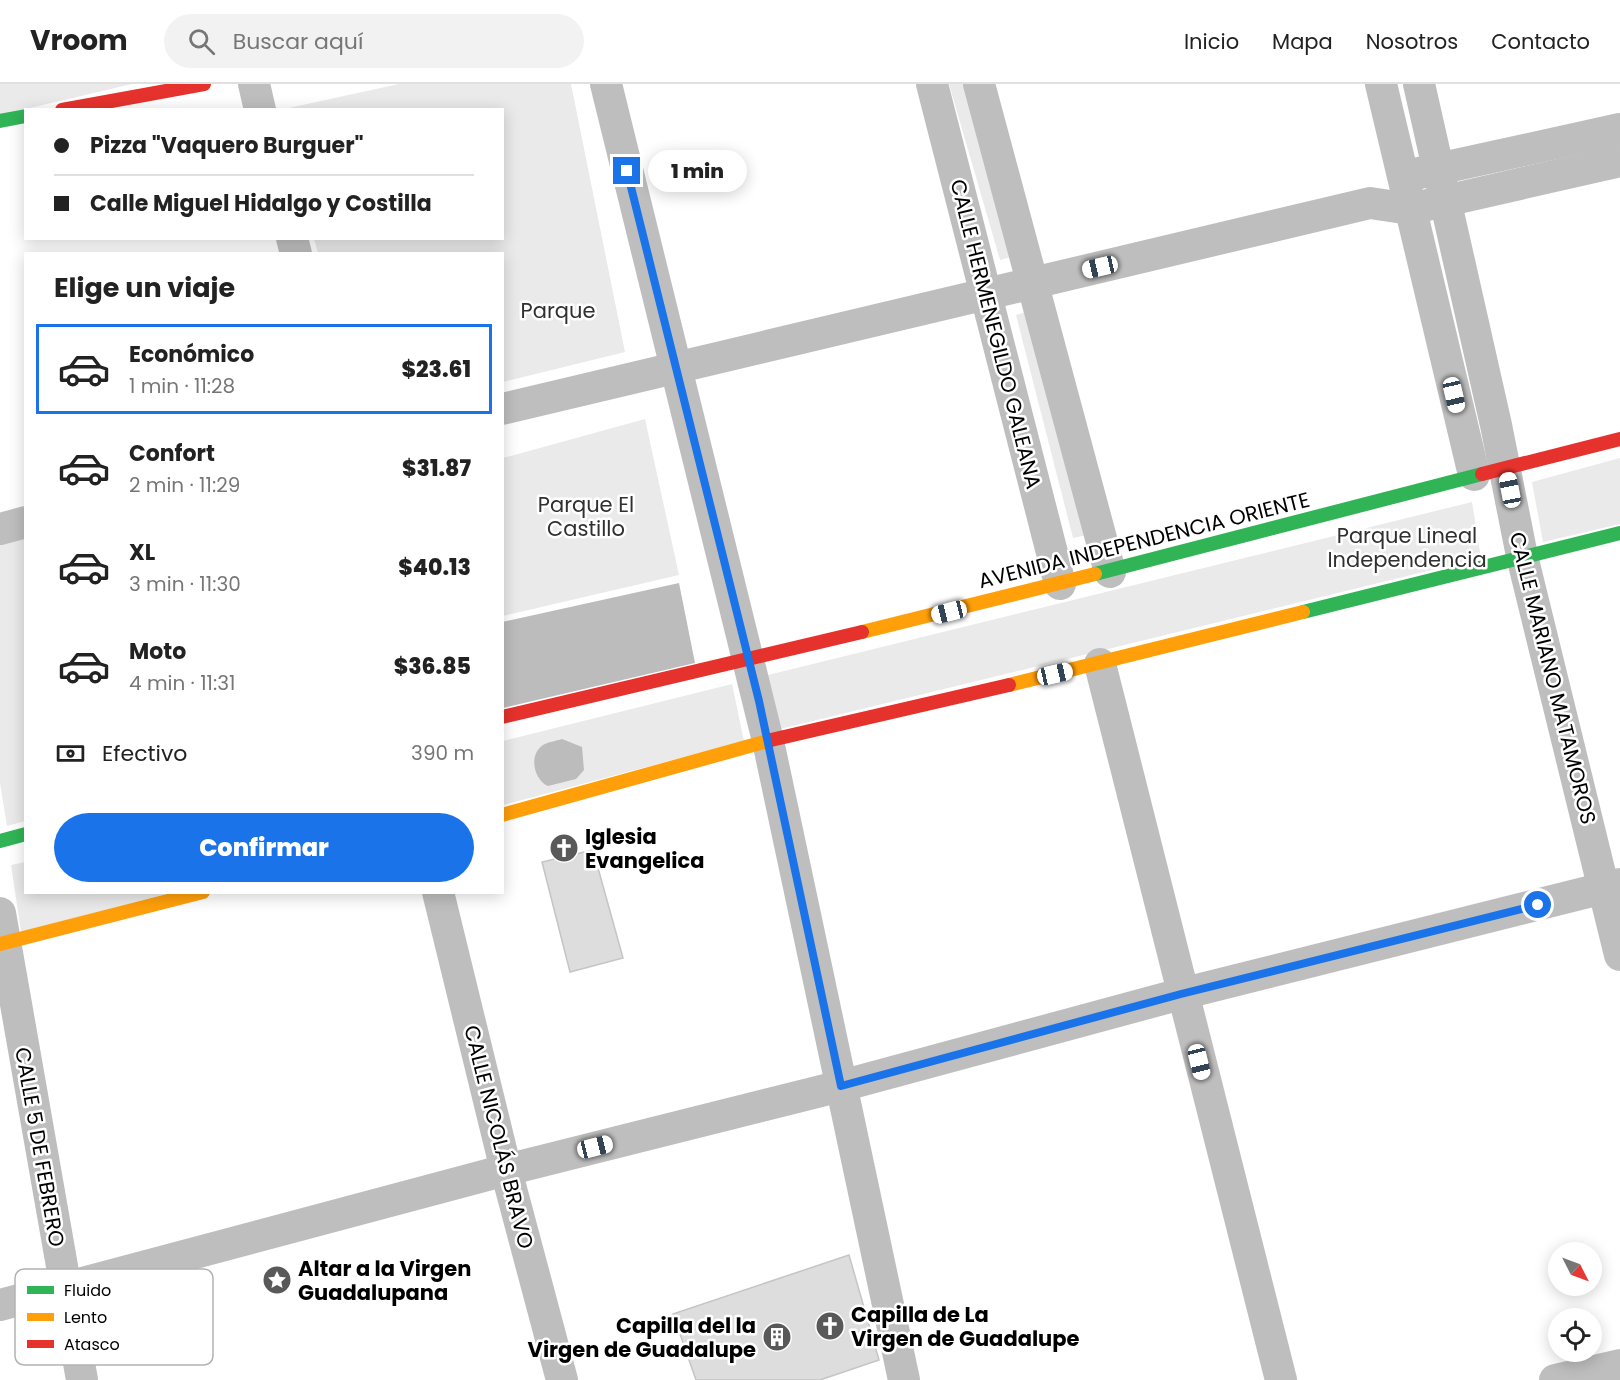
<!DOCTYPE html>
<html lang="es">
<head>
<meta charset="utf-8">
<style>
	:root { --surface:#fff; --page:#f2f2f2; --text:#222; --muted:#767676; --line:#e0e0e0; --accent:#1a73e8 }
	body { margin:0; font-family:Poppins,sans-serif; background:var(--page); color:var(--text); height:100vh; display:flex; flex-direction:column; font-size:22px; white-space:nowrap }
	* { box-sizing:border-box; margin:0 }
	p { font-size:20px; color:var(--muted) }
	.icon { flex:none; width:33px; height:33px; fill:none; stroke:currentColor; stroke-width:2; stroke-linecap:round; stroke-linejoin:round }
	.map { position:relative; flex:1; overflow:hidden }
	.details { position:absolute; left:24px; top:168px; width:480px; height:642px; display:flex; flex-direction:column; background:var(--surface); border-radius:0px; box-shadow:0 3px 15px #0003 }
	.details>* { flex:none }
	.banner { position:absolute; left:24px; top:24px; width:480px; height:132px; border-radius:0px; box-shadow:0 3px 15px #0003; display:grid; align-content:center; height:132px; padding:0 30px; background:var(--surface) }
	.needle { width:39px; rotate:132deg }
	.controls { position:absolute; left:1548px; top:1158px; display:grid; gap:12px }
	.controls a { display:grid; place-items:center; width:54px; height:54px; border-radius:50%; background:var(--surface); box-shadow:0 3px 15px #0003; font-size:30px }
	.end { position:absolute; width:27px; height:27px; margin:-14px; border:8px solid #1a73e8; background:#fff; box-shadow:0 0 0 3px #fff }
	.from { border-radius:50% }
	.bubble { position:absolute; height:42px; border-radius:21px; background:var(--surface); box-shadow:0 3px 15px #0003; font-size:20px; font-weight:800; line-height:42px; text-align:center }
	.car { position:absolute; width:18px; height:36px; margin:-18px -9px; border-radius:8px; box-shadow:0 0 4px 2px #0007; background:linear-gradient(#fff 24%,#345 0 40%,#fff 0 76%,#345 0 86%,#fff 0) }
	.banner b { display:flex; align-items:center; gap:21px; height:57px; font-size:22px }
	.banner b+b { border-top:2px solid var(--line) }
	.banner i { width:15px; height:15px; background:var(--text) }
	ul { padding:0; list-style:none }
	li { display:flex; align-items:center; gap:18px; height:90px; margin:0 12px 9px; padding:0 18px; border:3px solid transparent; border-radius:0px }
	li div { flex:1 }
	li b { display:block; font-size:22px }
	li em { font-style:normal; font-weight:800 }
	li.on { border-color:var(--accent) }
	li>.icon { width:54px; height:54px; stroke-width:1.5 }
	h2 { padding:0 30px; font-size:27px; line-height:72px }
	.pay { display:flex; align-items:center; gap:15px; height:66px; padding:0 30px; font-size:22px }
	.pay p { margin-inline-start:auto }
	.action { display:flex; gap:12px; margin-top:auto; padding:12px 30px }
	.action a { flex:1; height:69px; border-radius:36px; background:var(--accent); color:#fff; font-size:24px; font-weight:800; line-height:69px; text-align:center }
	header { display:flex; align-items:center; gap:36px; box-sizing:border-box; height:84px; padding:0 30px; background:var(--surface); border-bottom:2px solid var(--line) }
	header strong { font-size:28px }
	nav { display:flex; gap:33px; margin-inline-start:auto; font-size:21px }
	.search { width:420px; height:54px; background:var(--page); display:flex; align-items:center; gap:15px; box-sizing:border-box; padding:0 21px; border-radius:33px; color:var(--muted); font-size:22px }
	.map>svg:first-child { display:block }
	.green { fill:#eaeaea }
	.water { fill:#bcbcbc }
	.building { fill:#ddd; stroke:#c5c5c5; stroke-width:1.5 }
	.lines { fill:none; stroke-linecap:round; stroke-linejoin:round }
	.street { stroke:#bebebe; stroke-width:32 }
	.fast { stroke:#30b455; stroke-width:14 }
	.slow { stroke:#ff9f0a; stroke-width:14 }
	.jam { stroke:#e5322d; stroke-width:14 }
	.route { stroke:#1a73e8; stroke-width:8 }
	.labels { text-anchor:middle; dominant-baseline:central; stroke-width:5; stroke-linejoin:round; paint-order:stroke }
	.park-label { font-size:21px; fill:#303030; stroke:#fff }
	.street-label { font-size:21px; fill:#000; stroke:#fff }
	.poi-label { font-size:21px; font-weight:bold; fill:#000; stroke:#fff; text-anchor:start }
	.key { fill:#fff; stroke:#b2b2b2; stroke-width:1.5 }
	.key-label { font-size:16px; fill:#000 }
</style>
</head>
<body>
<header>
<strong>Vroom</strong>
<div class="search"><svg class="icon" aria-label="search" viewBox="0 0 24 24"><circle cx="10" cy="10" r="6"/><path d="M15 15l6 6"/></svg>Buscar aquí</div>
<nav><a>Inicio</a><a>Mapa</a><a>Nosotros</a><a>Contacto</a></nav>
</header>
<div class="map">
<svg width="1620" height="1296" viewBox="0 0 1620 1296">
	<rect width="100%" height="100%" fill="#fff"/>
	<!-- green -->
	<g class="green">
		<path d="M 0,0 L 132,0 L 0,31 Z"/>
		<path d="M 399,0 L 571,0 L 625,268 L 503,298 L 502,170 L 318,169 L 314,155 L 502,154 L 502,26 L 284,25 Z"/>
		<path d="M 949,0 L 972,0 L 1021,170 L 1000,176 Z"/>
		<path d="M 1035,225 L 1087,451 L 1073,454 L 1016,231 Z"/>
		<path d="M 645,335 L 679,491 L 503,532 L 503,374 Z"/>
		<path d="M 1620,374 L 1620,440 L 1543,458 L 1532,398 Z"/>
		<path d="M 1472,418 L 1481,474 L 780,645 L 764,592 Z"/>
		<path d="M 25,453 L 25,737 L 7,742 L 0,699 L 0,460 Z"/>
		<path d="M 732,600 L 744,657 L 503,721 L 503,657 Z"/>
		<path d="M 25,778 L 26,808 L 171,809 L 21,848 L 11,781 Z"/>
	</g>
	<!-- water -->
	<g class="water">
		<path d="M 679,499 L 695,579 L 503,624 L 502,538 Z"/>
		<path d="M 562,655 L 582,663 L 584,686 L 576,695 L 548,702 C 534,696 528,671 543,661 C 548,658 556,657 562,655 Z"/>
	</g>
	<!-- building -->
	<g class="building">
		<path d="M 593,766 L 623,874 L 570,888 L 542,778 Z"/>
		<path d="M 849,1171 L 879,1276 L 820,1296 L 696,1296 L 673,1230 Z"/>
	</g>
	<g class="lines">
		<!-- street -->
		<g class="street">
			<path d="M 254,0 L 260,26"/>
			<path d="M 606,0 L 768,657 L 904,1296"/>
			<path d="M 932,0 L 1060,500"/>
			<path d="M 979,0 L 1110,488"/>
			<path d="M 1381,0 L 1474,391"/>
			<path d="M 1419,0 L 1496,341 L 1522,472 L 1620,871"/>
			<path d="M 1415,90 L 1620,45"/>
			<path d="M 292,154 L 296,170"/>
			<path d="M 502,325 L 1370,119 L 1410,125 L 1620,77"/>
			<path d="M 0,445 L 26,438"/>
			<path d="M 1100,580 L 1281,1296"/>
			<path d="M 438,808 L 506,1086 L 562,1296"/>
			<path d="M 0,829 L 82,1296"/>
			<path d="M 0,1221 L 506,1086 L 841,1002 L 1181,910 L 1620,800"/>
			<path d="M 1555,1296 L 1620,1281"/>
		</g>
		<!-- fast -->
		<g class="fast">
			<path d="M 0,37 L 26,32"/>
			<path d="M 1095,490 L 1482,390"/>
			<path d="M 1303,528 L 1620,449"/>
			<path d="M 0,757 L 26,750"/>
		</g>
		<!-- slow -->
		<g class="slow">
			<path d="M 862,548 L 1095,490"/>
			<path d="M 1009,601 L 1303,528"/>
			<path d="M 502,731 L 771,656"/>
			<path d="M 0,860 L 203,808"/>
		</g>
		<!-- jam -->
		<g class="jam">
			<path d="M 62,26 L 204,0"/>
			<path d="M 1482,390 L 1620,355"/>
			<path d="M 502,633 L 862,548"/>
			<path d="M 771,656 L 1009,601"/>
		</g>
	</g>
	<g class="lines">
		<!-- route -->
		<path class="route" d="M 627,87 L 759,617 L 841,1002 L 1181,910 L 1538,821"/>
	</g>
	<!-- icons -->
	<defs>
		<g id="church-disc" transform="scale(1.5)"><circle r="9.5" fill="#595959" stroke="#fff"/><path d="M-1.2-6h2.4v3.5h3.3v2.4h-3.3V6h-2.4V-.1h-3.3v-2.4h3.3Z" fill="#fff"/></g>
		<g id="sight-disc" transform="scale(1.5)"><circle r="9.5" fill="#595959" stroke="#fff"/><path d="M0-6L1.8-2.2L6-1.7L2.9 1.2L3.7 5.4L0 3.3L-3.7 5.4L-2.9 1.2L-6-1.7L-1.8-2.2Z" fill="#fff"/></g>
		<g id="building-disc" transform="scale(1.5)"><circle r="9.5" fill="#595959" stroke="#fff"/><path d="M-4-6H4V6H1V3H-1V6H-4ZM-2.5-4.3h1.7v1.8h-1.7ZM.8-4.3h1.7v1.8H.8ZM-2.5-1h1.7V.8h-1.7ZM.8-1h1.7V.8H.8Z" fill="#fff"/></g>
	</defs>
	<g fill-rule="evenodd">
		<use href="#church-disc" x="564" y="764"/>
		<use href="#sight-disc" x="277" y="1196"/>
		<use href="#church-disc" x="830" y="1242"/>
		<use href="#building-disc" x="777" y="1253"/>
	</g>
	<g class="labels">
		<!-- park labels -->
		<g class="park-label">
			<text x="558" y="226">Parque</text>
			<text x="586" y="420">Parque El<tspan x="586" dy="24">Castillo</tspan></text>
			<text x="1407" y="451">Parque Lineal<tspan x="1407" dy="24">Independencia</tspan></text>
		</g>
		<!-- street labels -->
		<g class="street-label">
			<text transform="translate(996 250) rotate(76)">CALLE HERMENEGILDO GALEANA</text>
			<text transform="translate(1144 456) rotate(-14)">AVENIDA INDEPENDENCIA ORIENTE</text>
			<text transform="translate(1553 594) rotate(76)">CALLE MARIANO MATAMOROS</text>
			<text transform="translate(499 1053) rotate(76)">CALLE NICOLÁS BRAVO</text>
			<text transform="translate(40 1063) rotate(80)">CALLE 5 DE FEBRERO</text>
		</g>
		<!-- poi labels -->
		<g class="poi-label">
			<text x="585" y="752">Iglesia<tspan x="585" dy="24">Evangelica</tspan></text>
			<text x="298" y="1184">Altar a la Virgen<tspan x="298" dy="24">Guadalupana</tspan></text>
			<text x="851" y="1230">Capilla de La<tspan x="851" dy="24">Virgen de Guadalupe</tspan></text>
			<text x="756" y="1241" text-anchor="end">Capilla del la<tspan x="756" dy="24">Virgen de Guadalupe</tspan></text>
		</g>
	</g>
	<!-- legend -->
	<rect x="15" y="1185" width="198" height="96" rx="9" class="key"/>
	<rect x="27" y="1202" width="27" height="8" fill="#30b455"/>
	<rect x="27" y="1229" width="27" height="8" fill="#ff9f0a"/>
	<rect x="27" y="1256" width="27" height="8" fill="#e5322d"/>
	<g class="key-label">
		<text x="64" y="1212">Fluido</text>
		<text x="64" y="1239">Lento</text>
		<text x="64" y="1266">Atasco</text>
	</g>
</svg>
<div class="controls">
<a><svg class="needle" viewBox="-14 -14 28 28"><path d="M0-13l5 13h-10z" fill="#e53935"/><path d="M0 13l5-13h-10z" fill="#767676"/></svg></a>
<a><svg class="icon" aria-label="locate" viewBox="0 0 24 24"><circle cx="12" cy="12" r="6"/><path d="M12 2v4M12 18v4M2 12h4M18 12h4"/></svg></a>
</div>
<i class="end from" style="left:1538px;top:821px"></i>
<i class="end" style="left:627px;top:87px"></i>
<div class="bubble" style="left:648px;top:66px;width:99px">1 min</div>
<i class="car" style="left:1100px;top:183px;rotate:257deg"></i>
<i class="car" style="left:1454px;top:311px;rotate:167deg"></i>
<i class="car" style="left:1510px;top:406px;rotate:349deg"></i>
<i class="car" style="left:949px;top:528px;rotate:256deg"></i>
<i class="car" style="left:1055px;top:590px;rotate:77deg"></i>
<i class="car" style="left:1199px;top:978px;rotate:166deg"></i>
<i class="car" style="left:595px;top:1063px;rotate:76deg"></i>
<div class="banner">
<b><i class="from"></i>Pizza &quot;Vaquero Burguer&quot;</b>
<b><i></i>Calle Miguel Hidalgo y Costilla</b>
</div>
<section class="details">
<h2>Elige un viaje</h2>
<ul>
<li class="on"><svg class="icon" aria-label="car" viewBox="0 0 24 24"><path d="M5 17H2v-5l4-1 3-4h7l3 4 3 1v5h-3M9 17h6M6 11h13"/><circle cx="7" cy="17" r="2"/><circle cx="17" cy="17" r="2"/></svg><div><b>Económico</b><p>1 min · 11:28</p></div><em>$23.61</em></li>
<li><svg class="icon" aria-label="car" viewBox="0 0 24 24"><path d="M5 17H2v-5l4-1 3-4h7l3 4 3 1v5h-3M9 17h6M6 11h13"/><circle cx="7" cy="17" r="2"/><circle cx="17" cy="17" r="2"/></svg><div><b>Confort</b><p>2 min · 11:29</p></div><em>$31.87</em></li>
<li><svg class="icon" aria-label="car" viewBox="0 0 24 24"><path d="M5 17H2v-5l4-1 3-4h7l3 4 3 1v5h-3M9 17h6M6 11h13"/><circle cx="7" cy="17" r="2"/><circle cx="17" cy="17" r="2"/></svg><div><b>XL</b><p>3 min · 11:30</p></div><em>$40.13</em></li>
<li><svg class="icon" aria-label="car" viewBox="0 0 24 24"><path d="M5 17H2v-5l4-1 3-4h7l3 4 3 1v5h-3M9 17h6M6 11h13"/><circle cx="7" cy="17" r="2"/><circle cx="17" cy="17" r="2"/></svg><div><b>Moto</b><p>4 min · 11:31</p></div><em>$36.85</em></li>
</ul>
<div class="pay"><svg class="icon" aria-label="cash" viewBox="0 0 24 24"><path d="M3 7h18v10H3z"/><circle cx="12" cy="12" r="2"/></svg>Efectivo<p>390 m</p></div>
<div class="action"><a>Confirmar</a></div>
</section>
</div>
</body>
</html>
